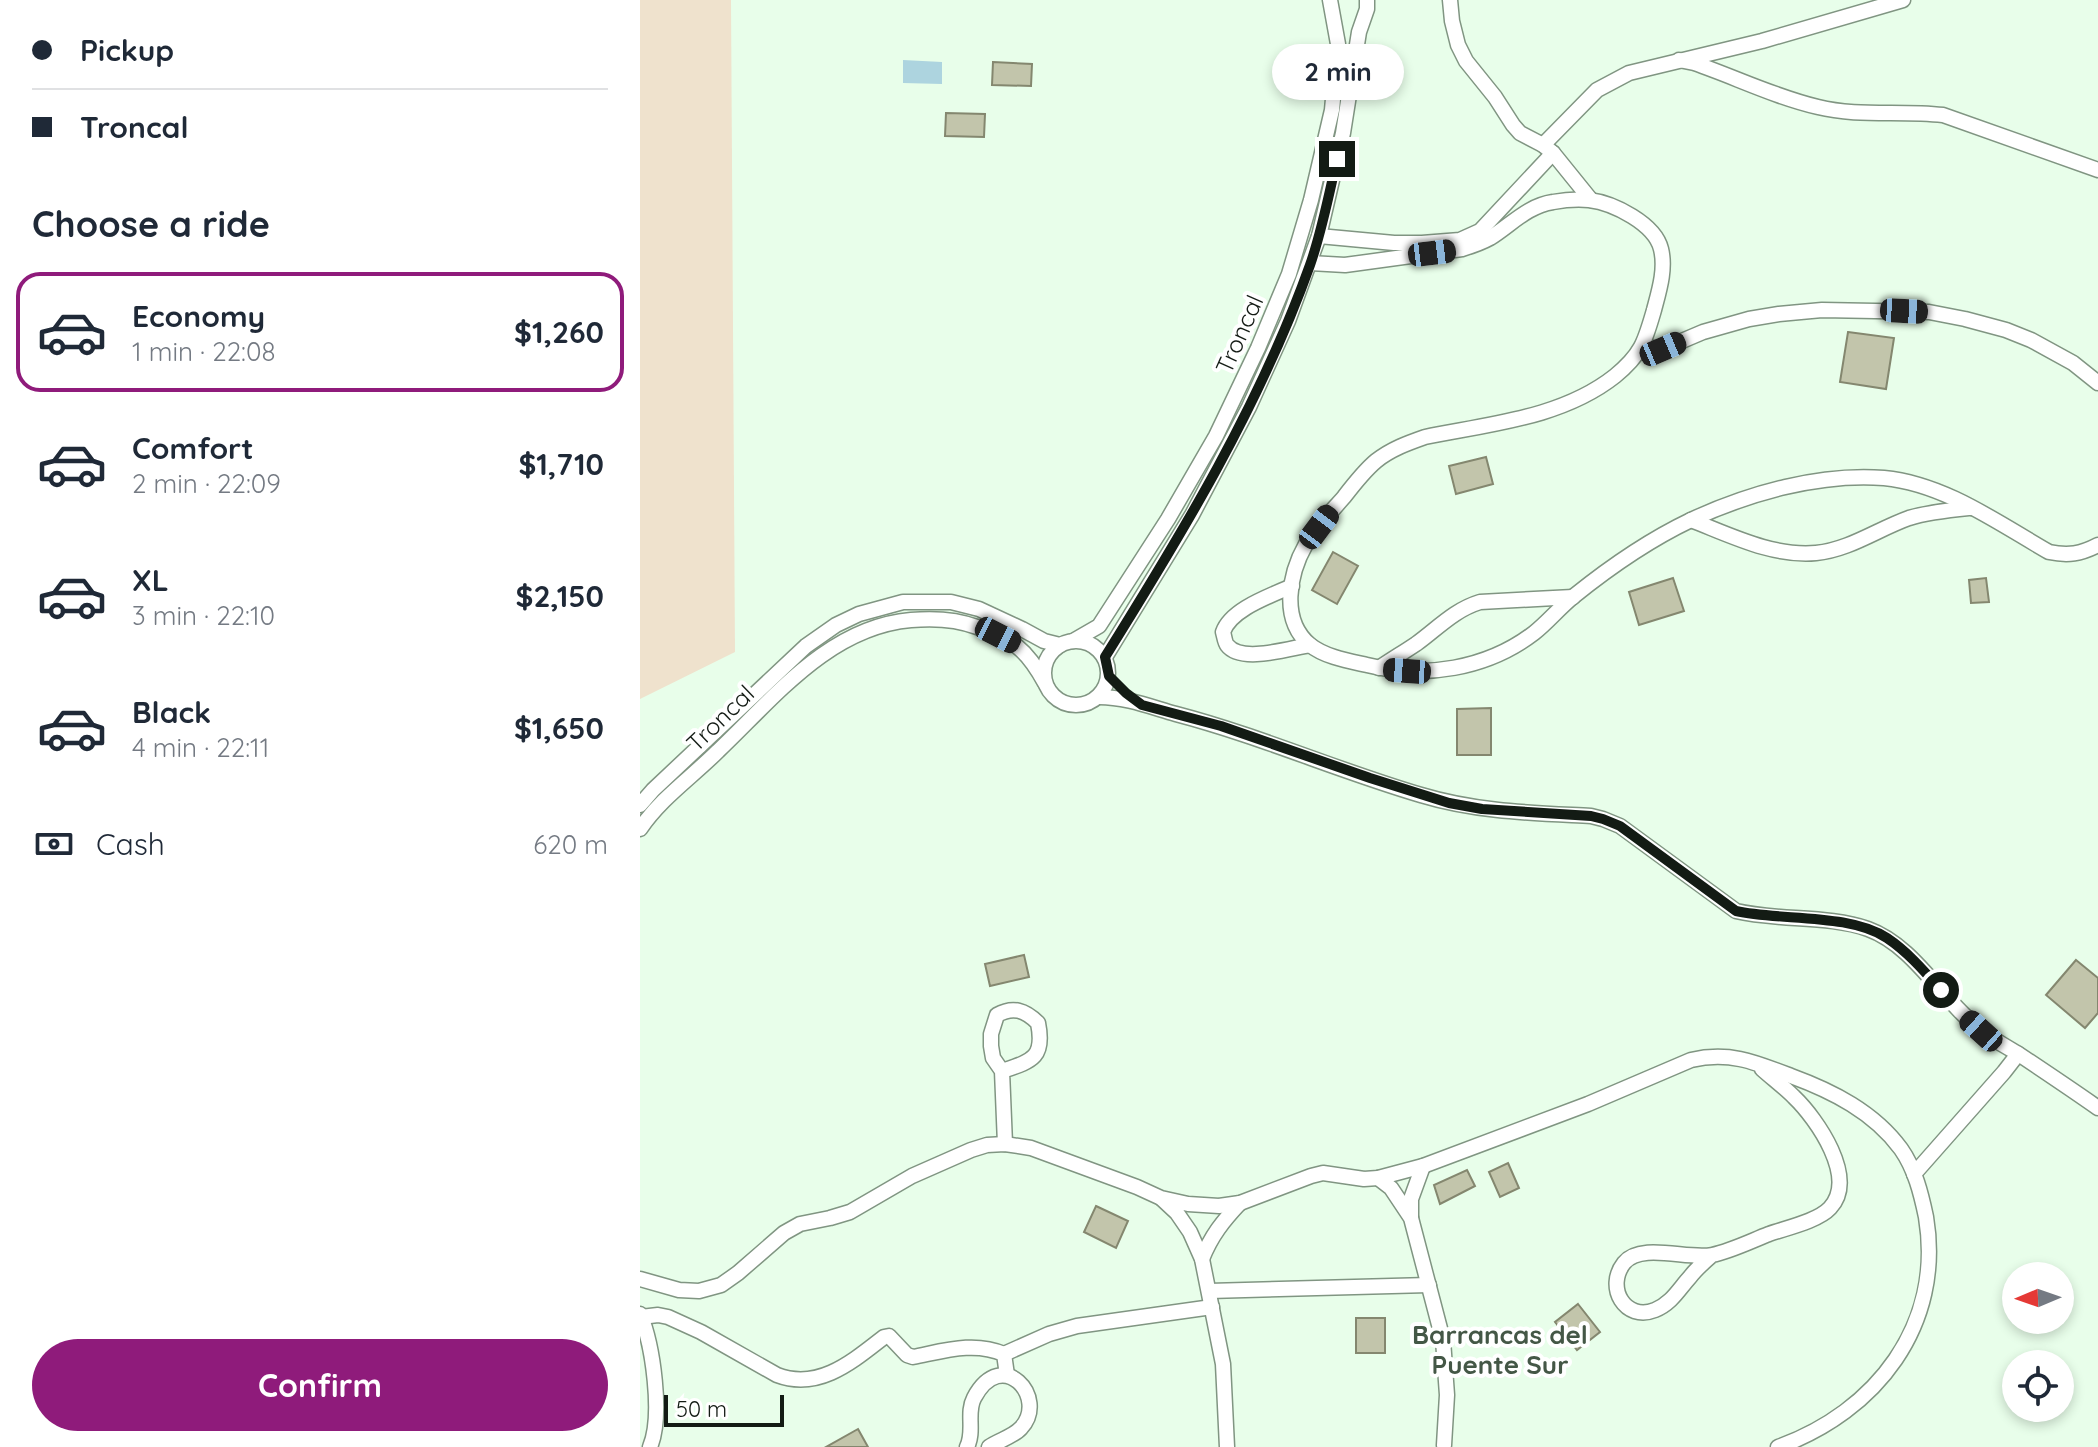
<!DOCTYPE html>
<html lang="en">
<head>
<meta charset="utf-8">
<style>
	:root { --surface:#fff; --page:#f2f2f3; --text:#1f2937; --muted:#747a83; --line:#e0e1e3; --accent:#8f1b7b }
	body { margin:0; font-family:Quicksand,sans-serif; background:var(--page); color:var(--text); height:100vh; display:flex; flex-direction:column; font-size:30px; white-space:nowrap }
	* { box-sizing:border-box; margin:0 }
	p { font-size:26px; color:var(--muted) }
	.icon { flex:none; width:44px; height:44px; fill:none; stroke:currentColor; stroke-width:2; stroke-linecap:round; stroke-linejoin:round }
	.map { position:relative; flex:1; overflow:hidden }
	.sheet { display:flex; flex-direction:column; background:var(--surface); width:640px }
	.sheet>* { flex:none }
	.guide { display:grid; align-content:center; height:176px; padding:0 32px; background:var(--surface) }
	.needle { width:52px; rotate:268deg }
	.controls { position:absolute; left:1362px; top:1262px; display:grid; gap:16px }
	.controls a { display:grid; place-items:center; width:72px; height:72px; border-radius:50%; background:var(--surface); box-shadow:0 4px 12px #0003; font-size:40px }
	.scale { position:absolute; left:24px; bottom:20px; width:120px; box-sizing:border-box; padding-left:8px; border:4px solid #131b14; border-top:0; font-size:22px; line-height:28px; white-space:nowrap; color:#131b14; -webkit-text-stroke:6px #fff; paint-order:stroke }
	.end { position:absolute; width:36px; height:36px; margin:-18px; border:10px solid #131b14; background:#fff; box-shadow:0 0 0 4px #fff }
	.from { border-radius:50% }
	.bubble { position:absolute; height:56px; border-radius:28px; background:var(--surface); box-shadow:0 4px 12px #0003; font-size:26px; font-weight:800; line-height:56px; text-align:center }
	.car { position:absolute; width:24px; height:48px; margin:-24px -12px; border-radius:10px; box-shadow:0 0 6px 2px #0007; background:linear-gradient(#222 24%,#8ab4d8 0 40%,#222 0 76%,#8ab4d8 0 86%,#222 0) }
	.guide b { display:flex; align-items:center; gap:28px; height:76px; font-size:30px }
	.guide b+b { border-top:2px solid var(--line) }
	.guide i { width:20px; height:20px; background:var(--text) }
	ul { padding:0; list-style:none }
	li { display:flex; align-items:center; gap:24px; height:120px; margin:0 16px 12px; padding:0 16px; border:4px solid transparent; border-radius:24px }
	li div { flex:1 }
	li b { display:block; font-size:30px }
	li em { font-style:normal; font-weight:800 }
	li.on { border-color:var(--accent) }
	li>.icon { width:72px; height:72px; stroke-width:1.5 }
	h2 { padding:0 32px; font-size:36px; line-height:96px }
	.pay { display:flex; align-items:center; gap:20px; height:88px; padding:0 32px; font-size:30px }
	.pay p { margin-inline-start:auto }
	.primary-button { display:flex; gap:16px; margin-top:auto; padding:16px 32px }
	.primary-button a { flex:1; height:92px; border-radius:48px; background:var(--accent); color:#fff; font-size:32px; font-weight:800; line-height:92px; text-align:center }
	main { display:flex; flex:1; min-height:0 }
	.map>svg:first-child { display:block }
	.green { fill:#efe2cd }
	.water { fill:#add4df }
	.building { fill:#c2c5ab; stroke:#84876f; stroke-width:2 }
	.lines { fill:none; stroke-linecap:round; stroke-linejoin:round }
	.minor-casing { stroke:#809582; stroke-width:17 }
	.minor { stroke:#fff; stroke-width:14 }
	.route { stroke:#131b14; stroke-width:10 }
	.labels { text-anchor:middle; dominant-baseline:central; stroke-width:8; stroke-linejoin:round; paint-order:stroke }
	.street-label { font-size:24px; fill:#131b14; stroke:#fff }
	.neighbourhood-label { font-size:26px; font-weight:bold; fill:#445746; stroke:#fff }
</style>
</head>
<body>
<main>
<section class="sheet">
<div class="guide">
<b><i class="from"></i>Pickup</b>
<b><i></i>Troncal</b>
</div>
<h2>Choose a ride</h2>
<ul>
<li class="on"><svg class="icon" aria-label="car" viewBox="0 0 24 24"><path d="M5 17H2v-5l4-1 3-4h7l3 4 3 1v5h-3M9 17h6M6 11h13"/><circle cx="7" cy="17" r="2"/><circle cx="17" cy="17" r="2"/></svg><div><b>Economy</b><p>1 min · 22:08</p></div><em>$1,260</em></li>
<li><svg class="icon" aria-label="car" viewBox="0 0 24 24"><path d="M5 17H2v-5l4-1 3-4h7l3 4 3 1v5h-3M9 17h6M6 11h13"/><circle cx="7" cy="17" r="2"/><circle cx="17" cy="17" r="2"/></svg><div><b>Comfort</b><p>2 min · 22:09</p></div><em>$1,710</em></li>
<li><svg class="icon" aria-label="car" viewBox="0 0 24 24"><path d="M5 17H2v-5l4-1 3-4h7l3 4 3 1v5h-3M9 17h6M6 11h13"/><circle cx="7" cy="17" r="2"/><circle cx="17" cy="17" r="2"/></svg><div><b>XL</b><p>3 min · 22:10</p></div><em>$2,150</em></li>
<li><svg class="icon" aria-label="car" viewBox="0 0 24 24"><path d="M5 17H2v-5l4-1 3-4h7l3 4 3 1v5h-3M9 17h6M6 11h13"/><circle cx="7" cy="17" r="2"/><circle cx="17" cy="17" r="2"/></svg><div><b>Black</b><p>4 min · 22:11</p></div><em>$1,650</em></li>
</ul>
<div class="pay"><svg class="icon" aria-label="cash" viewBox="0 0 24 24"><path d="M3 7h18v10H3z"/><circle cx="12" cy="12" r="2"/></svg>Cash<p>620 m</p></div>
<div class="primary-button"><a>Confirm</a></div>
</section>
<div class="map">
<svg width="1458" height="1447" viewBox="0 0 1458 1447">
	<rect width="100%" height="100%" fill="#e8feea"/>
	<!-- green -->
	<path class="green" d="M 0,0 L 91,0 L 95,652 L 0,699 Z"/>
	<!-- water -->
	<path class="water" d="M 263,60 L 302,62 L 302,84 L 263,83 Z"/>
	<!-- building -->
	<g class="building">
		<path d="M 353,62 L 392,64 L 391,86 L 352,85 Z"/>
		<path d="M 306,113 L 345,114 L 344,137 L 305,136 Z"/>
		<path d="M 1208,332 L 1254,338 L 1246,389 L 1200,382 Z"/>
		<path d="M 846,457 L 853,484 L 816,494 L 809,466 Z"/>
		<path d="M 693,552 L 718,566 L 697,604 L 672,590 Z"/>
		<path d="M 1033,578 L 1044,611 L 999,625 L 989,592 Z"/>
		<path d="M 1346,578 L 1349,602 L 1331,603 L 1329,580 Z"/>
		<path d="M 851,708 L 851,755 L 817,755 L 817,709 Z"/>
		<path d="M 384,955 L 389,977 L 350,986 L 345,964 Z"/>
		<path d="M 1436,960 L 1458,978 L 1458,1013 L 1445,1028 L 1406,995 Z"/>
		<path d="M 868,1163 L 879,1188 L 860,1197 L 849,1172 Z"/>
		<path d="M 827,1170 L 835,1186 L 800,1204 L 794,1185 Z"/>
		<path d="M 456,1206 L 488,1221 L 476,1248 L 444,1232 Z"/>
		<path d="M 938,1304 L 960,1332 L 937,1350 L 915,1322 Z"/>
		<rect x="716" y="1318" width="29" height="35"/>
		<path d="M 218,1429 L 228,1447 L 186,1447 Z"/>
	</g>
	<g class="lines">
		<!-- minor casing -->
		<g class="minor-casing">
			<g id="minor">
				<path d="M 810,0 L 812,21 L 818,45 L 826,61 L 855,97 L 873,125 L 880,133 L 903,145 L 913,153 L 951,200"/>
				<path d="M 1039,60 L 1054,63 C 1095,77 1135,97 1178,107 C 1218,117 1261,110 1303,115 L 1458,170"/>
				<path d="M 903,145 L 957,90 L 989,73 L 1122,41 L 1263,0"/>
				<path d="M 679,236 L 754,243 L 782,243 L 820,240 L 840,231 L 913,153"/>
				<path d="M 670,263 L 705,265 L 822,249 C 832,246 841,243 850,238 C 871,225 887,206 913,202 C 924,200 938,199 949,200 C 974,203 1015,224 1021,249 C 1026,269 1019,291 1014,310 C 1005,341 1002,354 975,376 C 922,418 849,424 785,437 C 768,443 751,449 736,461 C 724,471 714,484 704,497 C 691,512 676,527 666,544 C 649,574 640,620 670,645 C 685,657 709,661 727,665 C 784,679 847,669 894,633 C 908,622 920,607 934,596 C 970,567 1009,540 1051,520 C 1109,493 1180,473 1244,478 C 1305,484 1358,523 1409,552 C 1428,556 1441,554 1458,545"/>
				<path d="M 1003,347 L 1023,349 L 1063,332 L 1109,319 L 1139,314 L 1182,310 L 1289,312 L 1325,319 L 1366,330 L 1391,340 L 1433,363 L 1458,383"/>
				<path d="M 1051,520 C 1090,535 1133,557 1176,553 C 1209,550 1238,529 1269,518 C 1289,512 1310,510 1330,508"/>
				<path d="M 652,586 C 630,596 591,609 583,632 C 584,635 585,643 587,645 C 601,664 650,648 670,645"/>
				<circle cx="436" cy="673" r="32"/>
				<path d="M 433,641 L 459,626 L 528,519 L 576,436 L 618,348 L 649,274 L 671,200 L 692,110 L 698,44 L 690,0"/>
				<path d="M 465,657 L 552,515 L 609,407 L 648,321 L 679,236 L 703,133 L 719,32 L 727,9 L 727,0"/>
				<path d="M 739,668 C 751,660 764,652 776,644 C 798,628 814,610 840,602 L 933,597"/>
				<path d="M 459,697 C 486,697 511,707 536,714 C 620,736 699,771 781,795 C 837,812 894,813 951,816 L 963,819 L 980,826 L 1096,911 C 1138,921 1189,915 1228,929 C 1275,946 1302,1001 1341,1030 C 1352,1039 1365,1046 1377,1053 C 1404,1071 1431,1089 1458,1108"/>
				<path d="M 0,805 L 13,790 L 166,646 L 196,625 L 219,614 L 263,602 L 311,602 L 339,609 L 382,629 L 404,641 L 420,645"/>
				<path d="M 0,829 C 21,798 52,777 78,751 C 134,698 189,627 271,620 C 293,618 316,619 337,627 C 373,640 386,648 405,683"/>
				<path d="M 362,1071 C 392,1061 405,1058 398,1023 C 385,1010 373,1006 357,1015 L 351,1034 L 351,1046 L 353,1058 L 362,1071 L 365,1144"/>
				<path d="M 1274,1174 L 1364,1072 L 1378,1054"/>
				<path d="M 738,1178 L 751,1188 L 771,1218 L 803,1340 L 807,1395 L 804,1445"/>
				<path d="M 522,1199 L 537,1213 L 550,1232 L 562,1259 L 583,1364 L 587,1447"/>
				<path d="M 771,1217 L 771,1199 L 783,1166"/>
				<path d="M 1072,1255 C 1064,1262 1056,1269 1050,1277 C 1039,1289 1032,1303 1015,1310 C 985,1322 965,1287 984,1263 C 1001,1242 1048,1260 1072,1255 C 1091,1251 1111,1241 1129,1234 C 1146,1228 1178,1221 1190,1208 C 1218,1178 1177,1119 1154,1097 C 1144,1087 1132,1078 1122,1069"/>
				<path d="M 562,1259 C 571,1236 583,1221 600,1203"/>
				<path d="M 0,1279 L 39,1290 L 59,1291 L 81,1285 L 98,1273 L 144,1233 L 160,1224 L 190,1218 L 210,1212 L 272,1176 L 331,1150 L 347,1145 L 365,1144 L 391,1148 L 497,1187 L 521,1198 L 548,1204 L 579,1206 L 600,1203 L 671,1176 L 683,1173 L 724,1179 L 738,1178 L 783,1166 L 948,1104 L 1051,1060 C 1089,1051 1115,1062 1151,1076 C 1192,1091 1234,1112 1261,1149 C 1275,1169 1281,1193 1286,1217 C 1304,1325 1236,1412 1138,1447"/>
				<path d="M 569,1291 L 789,1285"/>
				<path d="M 0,1314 C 13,1345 23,1416 10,1447"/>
				<path d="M 1,1317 L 18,1315 L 28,1317 L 61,1332 L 137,1375 C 179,1391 213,1361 244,1337 L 249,1336 L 267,1355 L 273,1357 C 304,1351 334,1341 364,1354 L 367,1375"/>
				<path d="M 364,1354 L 409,1334 L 437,1326 L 572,1307"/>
				<path d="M 327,1447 C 335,1431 326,1413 334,1398 C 362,1345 409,1398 381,1428 C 373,1437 359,1440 349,1447"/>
			</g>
		</g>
		<!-- minor -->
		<use href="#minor" class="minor"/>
	</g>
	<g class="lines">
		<!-- route -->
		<path class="route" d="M 697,159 C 689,194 682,231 670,265 C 620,405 543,532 465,657 L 469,676 L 486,693 L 502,705 L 581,726 L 730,778 L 809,803 L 842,809 L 951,816 L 963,819 L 980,826 L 1096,911 C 1141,921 1209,913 1247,938 C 1268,952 1285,972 1301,990"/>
	</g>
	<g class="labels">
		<!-- street labels -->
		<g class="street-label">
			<text transform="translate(599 334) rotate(-66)">Troncal</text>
			<text transform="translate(80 718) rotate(-44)">Troncal</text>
		</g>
		<!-- neighbourhood labels -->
		<g class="neighbourhood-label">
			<text x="860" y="1334">Barrancas del<tspan x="860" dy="30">Puente Sur</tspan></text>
		</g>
	</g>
</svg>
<div class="controls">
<a><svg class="needle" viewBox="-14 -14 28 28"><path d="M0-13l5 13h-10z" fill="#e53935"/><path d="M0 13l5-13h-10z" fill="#747a83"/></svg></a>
<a><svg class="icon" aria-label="locate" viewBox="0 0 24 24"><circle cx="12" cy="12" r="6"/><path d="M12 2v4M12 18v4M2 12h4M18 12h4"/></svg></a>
</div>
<div class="scale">50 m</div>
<i class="end from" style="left:1301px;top:990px"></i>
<i class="end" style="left:697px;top:159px"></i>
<div class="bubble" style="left:632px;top:44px;width:132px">2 min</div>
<i class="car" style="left:792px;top:253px;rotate:83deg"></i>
<i class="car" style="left:1264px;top:311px;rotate:93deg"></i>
<i class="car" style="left:1023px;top:349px;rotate:67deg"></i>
<i class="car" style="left:679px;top:527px;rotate:37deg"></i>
<i class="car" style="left:358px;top:635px;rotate:117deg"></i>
<i class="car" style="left:767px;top:671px;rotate:274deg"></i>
<i class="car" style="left:1341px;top:1031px;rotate:312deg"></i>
</div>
</main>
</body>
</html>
